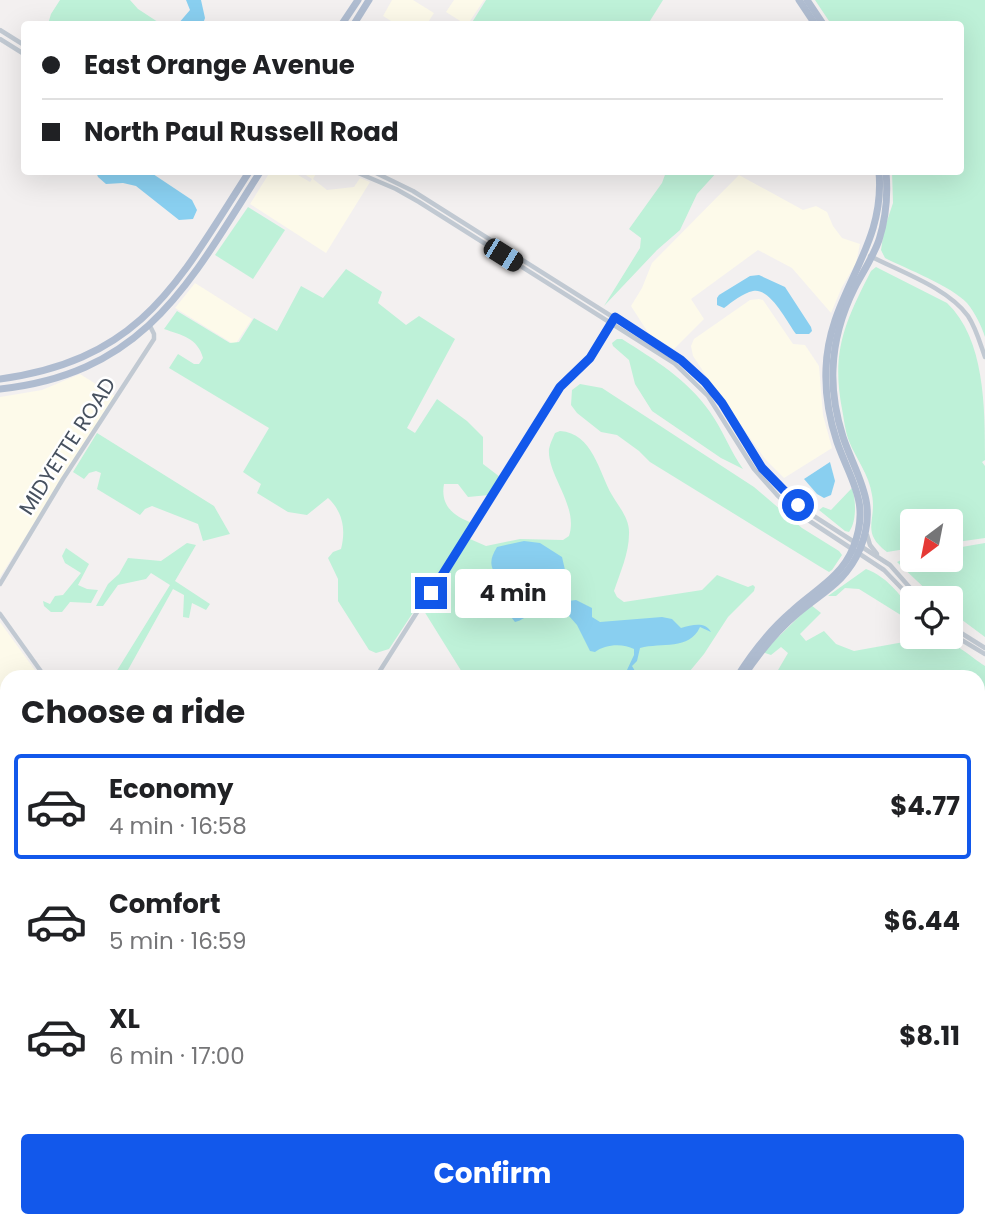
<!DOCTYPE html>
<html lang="en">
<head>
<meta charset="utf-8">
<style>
	:root { --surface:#fff; --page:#f2f2f2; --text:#202124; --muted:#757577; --line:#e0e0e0; --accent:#1258eb }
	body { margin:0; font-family:Poppins,sans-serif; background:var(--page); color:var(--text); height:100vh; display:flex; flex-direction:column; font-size:26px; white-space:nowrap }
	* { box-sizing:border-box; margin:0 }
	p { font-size:23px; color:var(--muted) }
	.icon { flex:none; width:38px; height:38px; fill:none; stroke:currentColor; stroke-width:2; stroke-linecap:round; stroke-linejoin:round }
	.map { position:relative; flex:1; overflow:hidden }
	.drawer { position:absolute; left:0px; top:670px; width:985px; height:558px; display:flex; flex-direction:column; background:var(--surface); border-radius:21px 21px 0 0; box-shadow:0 7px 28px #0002 }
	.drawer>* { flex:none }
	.top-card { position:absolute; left:21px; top:21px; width:943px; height:154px; border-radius:7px; box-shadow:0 7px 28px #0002; display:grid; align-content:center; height:154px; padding:0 21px; background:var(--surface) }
	.needle { width:46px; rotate:212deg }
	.controls { position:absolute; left:900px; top:509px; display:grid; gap:14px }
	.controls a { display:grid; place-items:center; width:63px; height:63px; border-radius:7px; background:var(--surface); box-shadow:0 7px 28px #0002; font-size:35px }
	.end { position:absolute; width:32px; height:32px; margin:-16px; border:9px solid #1258eb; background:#fff; box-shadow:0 0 0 4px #fff }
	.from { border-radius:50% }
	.bubble { position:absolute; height:49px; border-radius:7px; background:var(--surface); box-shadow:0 7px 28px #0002; font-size:23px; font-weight:700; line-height:49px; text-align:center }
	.car { position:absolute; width:21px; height:42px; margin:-21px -10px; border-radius:9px; box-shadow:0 0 5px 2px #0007; background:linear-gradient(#222 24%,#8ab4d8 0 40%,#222 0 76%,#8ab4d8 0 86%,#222 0) }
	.top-card b { display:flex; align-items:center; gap:24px; height:66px; font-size:26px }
	.top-card b+b { border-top:2px solid var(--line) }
	.top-card i { width:18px; height:18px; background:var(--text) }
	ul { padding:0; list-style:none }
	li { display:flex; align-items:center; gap:21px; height:105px; margin:0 14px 10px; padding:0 7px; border:4px solid transparent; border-radius:7px }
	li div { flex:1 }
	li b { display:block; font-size:26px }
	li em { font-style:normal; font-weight:700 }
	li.selected { border-color:var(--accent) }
	li>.icon { width:63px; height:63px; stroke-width:1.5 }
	h2 { padding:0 21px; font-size:32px; line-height:84px }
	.button { display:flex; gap:14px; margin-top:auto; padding:14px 21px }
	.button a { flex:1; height:80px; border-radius:7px; background:var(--accent); color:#fff; font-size:28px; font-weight:700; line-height:80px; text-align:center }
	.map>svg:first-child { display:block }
	.commercial { fill:#fdfaea }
	.green { fill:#bef1d8 }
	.water { fill:#89cff0 }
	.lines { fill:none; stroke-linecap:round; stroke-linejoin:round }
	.stream { stroke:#89cff0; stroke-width:2 }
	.minor { stroke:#c1c9d2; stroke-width:4.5 }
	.major { stroke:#afbcd0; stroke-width:7 }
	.route { stroke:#1258eb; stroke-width:9 }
	.labels { text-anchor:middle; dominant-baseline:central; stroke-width:5; stroke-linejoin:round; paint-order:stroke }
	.street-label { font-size:21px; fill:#47515f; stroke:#fff }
</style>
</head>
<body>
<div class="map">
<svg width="985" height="1227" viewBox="0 0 985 1227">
	<rect width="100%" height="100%" fill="#f3f0f0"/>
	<!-- commercial -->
	<g class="commercial">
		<path d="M 392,0 L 413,0 L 434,13 L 427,24 L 396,24 L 383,16 Z"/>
		<path d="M 454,0 L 484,0 L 468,24 L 465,24 L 446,12 Z"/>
		<path d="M 270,172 L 293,172 L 310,182 L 312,179 L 301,172 L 317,172 L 313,179 L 327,190 L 354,187 L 360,178 L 370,182 L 326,253 L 250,204 Z"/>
		<path d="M 739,175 L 803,210 L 816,206 L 827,212 L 833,226 L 842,238 L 860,244 L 856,263 L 842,287 L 831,313 L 792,268 L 758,250 L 691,299 L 704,319 L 674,349 L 649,334 L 631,306 L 642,288 L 652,263 Z"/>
		<path d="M 195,283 L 252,319 L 235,345 L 175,308 Z"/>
		<path d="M 759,299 L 763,300 L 793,344 L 805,345 L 819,366 L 823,415 L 832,448 L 784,478 L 765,459 L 707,377 L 693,356 L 691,346 L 694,339 L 750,300 Z"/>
		<path d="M 80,374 L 115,396 L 0,577 L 0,397 L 42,390 Z"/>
		<path d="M 0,622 L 40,677 L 7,677 L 7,756 L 0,762 Z"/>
		<path d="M 7,882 L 7,956 L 0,946 L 0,885 Z"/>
		<path d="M 42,1222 L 154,1222 L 150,1227 L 33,1227 Z"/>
		<path d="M 182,1222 L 323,1222 L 320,1227 L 185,1227 Z"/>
	</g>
	<!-- green -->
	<g class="green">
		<path d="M 60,0 L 130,0 L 138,9 L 161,24 L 48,24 L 51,14 Z"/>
		<path d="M 486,0 L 663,0 L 648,24 L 471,24 Z"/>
		<path d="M 815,0 L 985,0 L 985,337 C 981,325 975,313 967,303 C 951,286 907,269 885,258 L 881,250 L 884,230 L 893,203 L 892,172 L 961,172 L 961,24 L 831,24 Z"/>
		<path d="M 666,172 L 717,172 L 697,194 L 680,230 L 657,250 L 604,306 L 640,248 L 641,238 L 629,229 L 662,183 Z"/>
		<path d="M 248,207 L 285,230 L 253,279 L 215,255 Z"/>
		<path d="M 876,267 L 947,303 C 985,339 985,407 985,460 L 982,462 L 985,466 L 985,538 L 950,543 L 950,522 L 912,522 L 912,548 L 887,552 C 860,532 877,521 872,495 C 869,474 856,459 849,441 C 845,431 844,419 842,409 C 831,351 845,322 871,271 Z"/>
		<path d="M 346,269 L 382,292 L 378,303 L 406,325 L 419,316 L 455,339 L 407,428 L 415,433 L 437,399 L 467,421 L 483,437 L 483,464 L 500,477 L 489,495 L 468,497 L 458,484 L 444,484 C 440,506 454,516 472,523 L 389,649 L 376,653 L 369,650 L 338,601 L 338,579 L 328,558 L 333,552 L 341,549 C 346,530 343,512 328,498 L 307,515 L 288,512 L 257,493 L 261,484 L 243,472 L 269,428 L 169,368 L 178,354 L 194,364 L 199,364 L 203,358 C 198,338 181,335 164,329 L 177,311 L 230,343 L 239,342 L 254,318 L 277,331 L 301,286 L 323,298 Z"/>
		<path d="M 617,339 L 622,339 C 655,360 687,379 710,412 C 723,430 730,451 743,469 L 721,458 L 652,411 L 635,384 L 629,360 L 613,346 L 612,343 Z"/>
		<path d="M 580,384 L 602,388 L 754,487 L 802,528 L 839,551 L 842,555 L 832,570 L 829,572 L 819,566 L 650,462 L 639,451 L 617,435 L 601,432 L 577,413 L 571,405 L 572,390 Z"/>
		<path d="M 560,431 C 593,433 599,473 612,495 C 619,507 630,519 629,534 C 629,553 620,573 614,591 L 617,597 L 624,602 L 702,590 L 717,575 L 748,587 L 753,585 L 755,587 L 754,591 L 728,617 L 704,654 L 685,677 L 465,677 L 424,611 L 470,539 L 486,546 L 520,539 L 563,540 L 569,536 C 579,506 547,475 549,449 C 550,443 553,438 555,433 Z"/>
		<path d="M 97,433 L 214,506 L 230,534 L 203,541 L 198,524 L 152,506 L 145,509 L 140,515 L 97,489 L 101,473 L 96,471 L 89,473 L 84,479 L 73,472 Z"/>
		<path d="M 852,488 C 856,500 857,521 849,532 L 845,531 L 819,510 L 823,507 L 831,510 Z"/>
		<path d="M 187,543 L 196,545 L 175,581 L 210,604 L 206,610 L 192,603 L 189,618 L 183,617 L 184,595 L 173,589 L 124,677 L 113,677 L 170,585 L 151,573 L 146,579 L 118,585 L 103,606 L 96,606 L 108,584 L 119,574 L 128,558 L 161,561 Z"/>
		<path d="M 985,543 L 985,637 L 950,611 L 950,598 L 935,598 L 897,562 L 912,555 L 912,560 L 950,560 L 950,549 Z"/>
		<path d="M 66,548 L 89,564 L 78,585 L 87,589 L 98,590 L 91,603 L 70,602 L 62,612 L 51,612 L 44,606 L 43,601 L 50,604 L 55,596 L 63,595 L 81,573 L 65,563 L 62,556 Z"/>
		<path d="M 866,569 C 885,575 912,603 912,622 L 859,589 L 845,588 L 836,596 L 828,596 Z"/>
		<path d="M 811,605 L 821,613 L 800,634 L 806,641 L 824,631 L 836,644 L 854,651 L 915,640 C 940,627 965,653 985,666 L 985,872 L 978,869 L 978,677 L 774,677 L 788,653 L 781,647 L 771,655 L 765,653 L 764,651 Z"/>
	</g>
	<!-- water -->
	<g class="water">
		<path d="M 186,0 L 201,0 L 205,18 L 203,24 L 178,24 L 190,10 Z"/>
		<path d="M 96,172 L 150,172 L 192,200 L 197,210 L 193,219 L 179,220 L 136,186 L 123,183 L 106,184 L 98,177 Z"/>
		<path d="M 759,275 L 785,287 L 811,327 L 812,331 L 809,334 L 796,334 C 787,322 770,287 753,291 C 743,293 732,302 724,308 L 717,305 L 717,298 L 719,295 L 750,276 Z"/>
		<path d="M 830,462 L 835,481 L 831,495 L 824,498 L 817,494 L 804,479 Z"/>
		<path d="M 524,541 L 540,543 L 562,557 L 565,570 L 553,591 L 553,603 L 576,600 L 592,608 L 592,617 L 600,622 L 662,617 L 672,619 L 681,628 C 692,625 705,621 711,632 L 700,627 C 689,651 662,642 640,648 L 637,661 L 632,666 L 635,671 L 634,675 L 627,673 L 627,670 L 634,655 L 634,649 C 623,643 605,644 595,652 L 590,651 L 577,625 L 569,616 L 558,612 L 557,606 C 533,600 531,619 515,622 L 505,609 L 506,597 L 503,591 L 503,583 C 491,570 487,563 497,547 Z"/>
	</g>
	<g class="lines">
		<!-- stream -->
		<g class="stream">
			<path d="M 5,1170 L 7,1166"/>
			<path d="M 0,1178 L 3,1172"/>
			<path d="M 0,1215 L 7,1207"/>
		</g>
		<!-- minor -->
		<g class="minor">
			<path d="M 0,30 L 24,45"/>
			<path d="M 0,39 L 24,54"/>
			<path d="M 356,172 L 396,189 L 419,202 L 674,363 L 708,396 L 754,469 L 778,496 L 802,516 L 884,570 L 912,599"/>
			<path d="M 374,172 L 413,191 L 681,360 L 717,396 L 756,460 L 775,484 L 806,511 L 890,565 L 919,598"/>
			<path d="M 870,256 C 901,272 948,288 968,316 C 976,328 980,343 985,357"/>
			<path d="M 867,535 L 870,545 L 877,554"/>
			<path d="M 0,584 L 63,479 L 154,339 L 154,334 L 150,326"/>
			<path d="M 0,614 L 45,677"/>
			<path d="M 950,626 L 985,648"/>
			<path d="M 950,633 L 985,654"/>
			<path d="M 376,677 L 557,391 L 590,358 L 613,321"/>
			<path d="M 0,766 L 7,759"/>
			<path d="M 361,1222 L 362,1227"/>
		</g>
		<!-- major -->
		<g class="major">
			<path d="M 799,0 L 815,24"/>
			<path d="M 807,0 L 823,24"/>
			<path d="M 342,24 L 358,0"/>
			<path d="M 354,24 L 369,0"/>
			<path d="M 0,379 C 143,359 178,282 249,172"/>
			<path d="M 0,389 C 146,373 190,282 260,172"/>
			<path d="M 737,677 C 752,653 769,631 791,612 C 813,591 841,578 853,548 C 871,503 851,482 837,442 C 829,418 825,393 826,369 C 828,293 886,250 879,172"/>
			<path d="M 743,677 C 759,653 776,631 798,613 C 824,591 846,582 860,549 C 879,503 857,478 843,437 C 836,415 832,392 833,369 C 834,340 842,313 855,287 C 863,272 873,257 879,240 C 886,218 888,195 886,172"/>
			<path d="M 0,964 L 7,974"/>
			<path d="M 0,973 L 7,983"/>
			<path d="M 169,1222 L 172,1227"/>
			<path d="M 175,1222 L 179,1227"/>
			<path d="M 326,1227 L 330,1222"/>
		</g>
	</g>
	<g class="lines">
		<!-- route -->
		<path class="route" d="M 431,593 L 560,387 L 590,358 L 615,317 L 681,360 L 705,382 L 722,403 L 762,468 L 798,505"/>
	</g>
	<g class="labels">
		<!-- street labels -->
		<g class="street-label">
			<text transform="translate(67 446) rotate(-57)">MIDYETTE ROAD</text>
		</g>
	</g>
</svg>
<div class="controls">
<a><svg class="needle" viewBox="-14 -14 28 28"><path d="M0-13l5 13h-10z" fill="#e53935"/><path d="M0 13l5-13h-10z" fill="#757577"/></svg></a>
<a><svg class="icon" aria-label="locate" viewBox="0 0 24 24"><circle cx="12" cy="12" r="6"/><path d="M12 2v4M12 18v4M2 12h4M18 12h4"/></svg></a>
</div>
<i class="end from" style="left:798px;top:505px"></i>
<i class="end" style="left:431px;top:593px"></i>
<div class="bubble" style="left:455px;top:569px;width:116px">4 min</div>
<i class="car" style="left:503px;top:255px;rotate:122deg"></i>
<div class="top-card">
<b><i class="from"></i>East Orange Avenue</b>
<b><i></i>North Paul Russell Road</b>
</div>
<section class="drawer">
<h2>Choose a ride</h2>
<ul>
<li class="selected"><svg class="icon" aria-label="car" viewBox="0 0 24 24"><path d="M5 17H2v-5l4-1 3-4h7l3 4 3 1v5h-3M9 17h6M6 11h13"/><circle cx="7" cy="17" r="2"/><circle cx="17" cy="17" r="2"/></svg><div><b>Economy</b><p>4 min · 16:58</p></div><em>$4.77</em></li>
<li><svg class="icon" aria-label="car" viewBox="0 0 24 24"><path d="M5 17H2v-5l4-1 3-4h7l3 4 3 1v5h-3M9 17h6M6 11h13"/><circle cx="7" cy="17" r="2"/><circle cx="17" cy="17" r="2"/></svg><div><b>Comfort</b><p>5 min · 16:59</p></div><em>$6.44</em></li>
<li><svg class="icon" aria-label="car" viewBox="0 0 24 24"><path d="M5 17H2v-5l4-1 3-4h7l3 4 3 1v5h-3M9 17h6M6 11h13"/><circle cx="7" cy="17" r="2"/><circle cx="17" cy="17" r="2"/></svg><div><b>XL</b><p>6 min · 17:00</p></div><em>$8.11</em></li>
</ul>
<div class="button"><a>Confirm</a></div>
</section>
</div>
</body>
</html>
